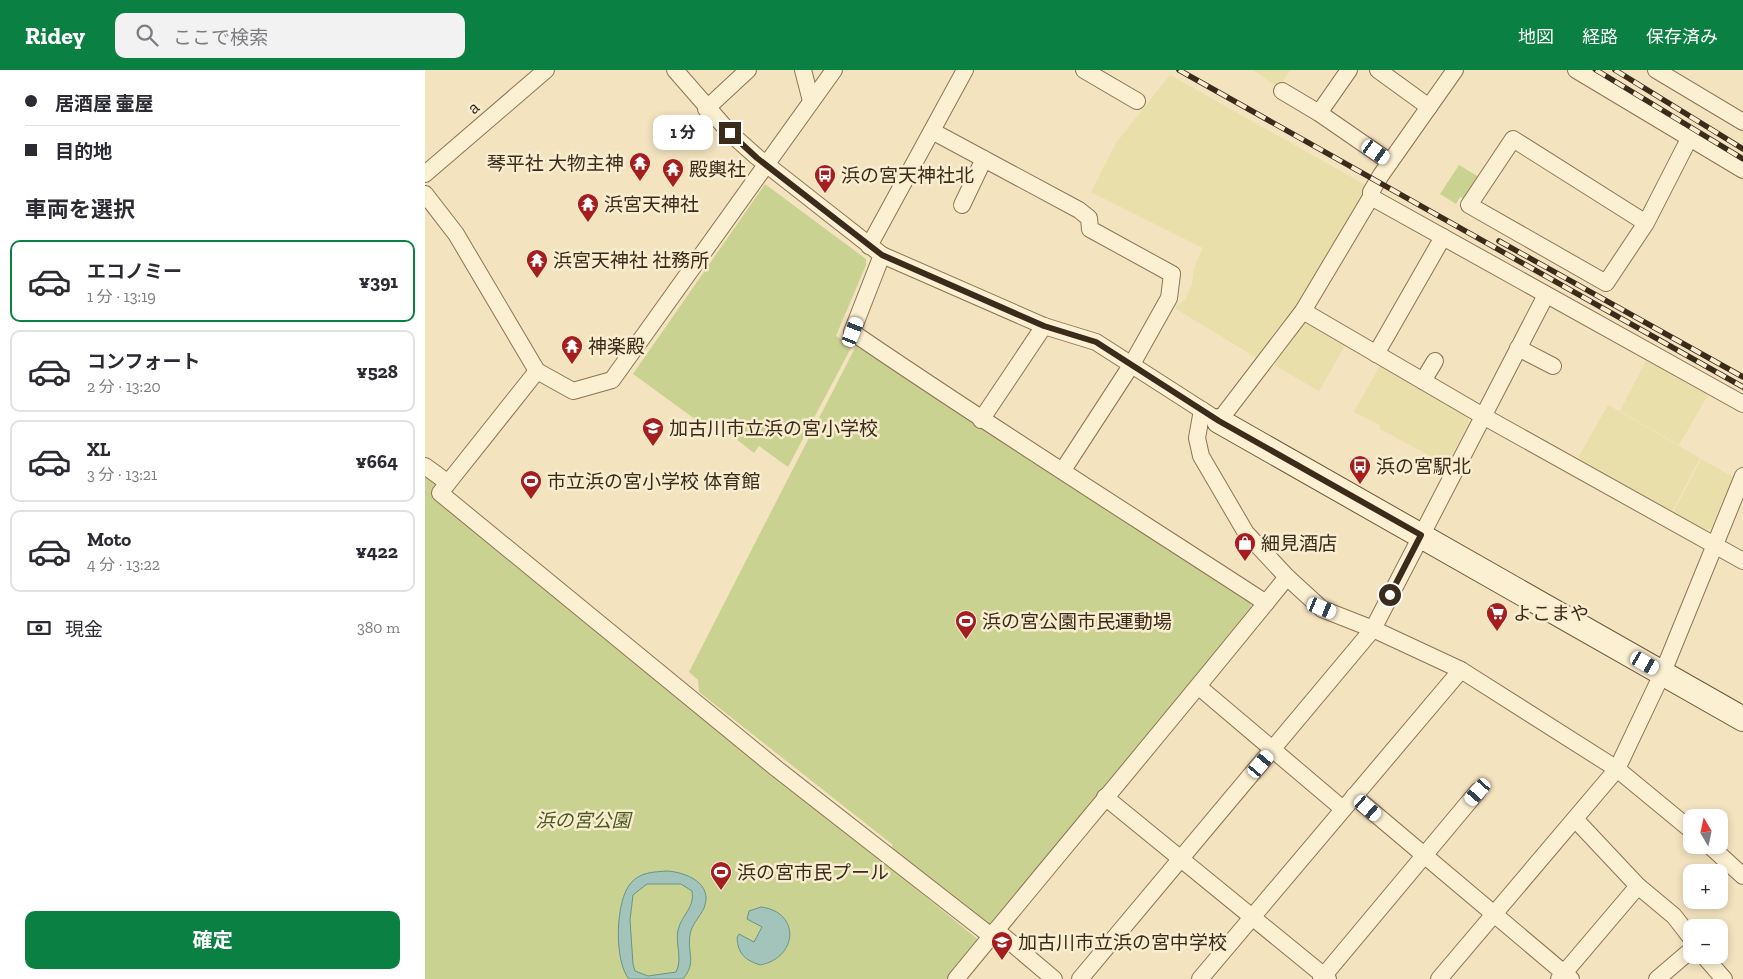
<!DOCTYPE html>
<html lang="ja">
<head>
<meta charset="utf-8">
<style>
	:root { --surface:#fff; --page:#f2f2f3; --text:#2b2b33; --muted:#7c7c81; --line:#e1e1e2; --accent:#0b8043 }
	body { margin:0; font-family:"Zilla Slab","Noto Sans JP",serif; background:var(--page); color:var(--text); height:100vh; display:flex; flex-direction:column; font-size:19px; white-space:nowrap }
	* { box-sizing:border-box; margin:0 }
	p { font-size:16px; color:var(--muted) }
	.icon { flex:none; width:28px; height:28px; fill:none; stroke:currentColor; stroke-width:2; stroke-linecap:round; stroke-linejoin:round }
	.map { position:relative; flex:1; overflow:hidden }
	.panel { display:flex; flex-direction:column; background:var(--surface); width:425px }
	.panel>* { flex:none }
	.guide { display:grid; align-content:center; height:110px; padding:0 25px; background:var(--surface) }
	.needle { width:32px; rotate:351deg }
	.controls { position:absolute; left:1258px; top:739px; display:grid; gap:10px }
	.controls a { display:grid; place-items:center; width:45px; height:45px; border-radius:10px; background:var(--surface); box-shadow:0 2px 8px #0003; font-size:25px }
	.end { position:absolute; width:22px; height:22px; margin:-11px; border:6px solid #3b2b1b; background:#fff; box-shadow:0 0 0 2px #fff }
	.from { border-radius:50% }
	.bubble { position:absolute; height:35px; border-radius:10px; background:var(--surface); box-shadow:0 2px 8px #0003; font-size:16px; font-weight:700; line-height:35px; text-align:center }
	.car { position:absolute; width:15px; height:30px; margin:-15px -8px; border-radius:6px; box-shadow:0 0 4px 1px #0007; background:linear-gradient(#fff 24%,#345 0 40%,#fff 0 76%,#345 0 86%,#fff 0) }
	.guide b { display:flex; align-items:center; gap:18px; height:48px; font-size:19px }
	.guide b+b { border-top:1px solid var(--line) }
	.guide i { width:12px; height:12px; background:var(--text) }
	ul { padding:0; list-style:none }
	li { display:flex; align-items:center; gap:15px; height:82px; margin:0 10px 8px; padding:0 15px; border:2px solid var(--line); border-radius:10px }
	li div { flex:1 }
	li b { display:block; font-size:19px }
	li em { font-style:normal; font-weight:700 }
	li.current { border-color:var(--accent) }
	li>.icon { width:45px; height:45px; stroke-width:1.5 }
	h2 { padding:0 25px; font-size:22px; line-height:60px }
	.pay { display:flex; align-items:center; gap:12px; height:55px; padding:0 25px; font-size:19px }
	.pay p { margin-inline-start:auto }
	.cta { display:flex; gap:10px; margin-top:auto; padding:10px 25px }
	.cta a { flex:1; height:58px; border-radius:10px; background:var(--accent); color:#fff; font-size:20px; font-weight:700; line-height:58px; text-align:center }
	header { display:flex; align-items:center; gap:30px; box-sizing:border-box; height:70px; padding:0 25px; background:var(--accent); color:#fff }
	header strong { font-size:24px }
	nav { display:flex; gap:28px; margin-inline-start:auto; font-size:18px }
	.search { width:350px; height:45px; background:var(--page); display:flex; align-items:center; gap:12px; box-sizing:border-box; padding:0 18px; border-radius:10px; color:var(--muted); font-size:19px }
	main { display:flex; flex:1; min-height:0 }
	.map>svg:first-child { display:block }
	.farmland { fill:#e9dfab }
	.green { fill:#cad292 }
	.water { fill:#a3c4ba; stroke:#699389; fill-rule:evenodd }
	.lines { fill:none; stroke-linecap:round; stroke-linejoin:round }
	.street-casing { stroke:#8e7355; stroke-width:18 }
	.secondary-casing { stroke:#6f5438; stroke-width:26 }
	.street { stroke:#fcf0d3; stroke-width:16 }
	.secondary { stroke:#fcf0d3; stroke-width:24 }
	.rail-casing { stroke:#3b2b1b; stroke-width:5.5 }
	.rail { stroke:#f9edd0; stroke-width:4; stroke-dasharray:11; stroke-linecap:butt }
	.route { stroke:#3b2b1b; stroke-width:6 }
	.labels { text-anchor:middle; dominant-baseline:central; stroke-width:5; stroke-linejoin:round; paint-order:stroke }
	.street-label { font-size:19px; fill:#3b2b1b; stroke:#f9edd0 }
	.poi-label { font-size:19px; fill:#3b2b1b; stroke:#f9edd0; text-anchor:start }
	.park-label { font-size:19px; font-style:italic; fill:#4b5a20; stroke:#f9edd0 }
</style>
</head>
<body>
<header>
<strong>Ridey</strong>
<div class="search"><svg class="icon" aria-label="search" viewBox="0 0 24 24"><circle cx="10" cy="10" r="6"/><path d="M15 15l6 6"/></svg>ここで検索</div>
<nav><a>地図</a><a>経路</a><a>保存済み</a></nav>
</header>
<main>
<section class="panel">
<div class="guide">
<b><i class="from"></i>居酒屋 壷屋</b>
<b><i></i>目的地</b>
</div>
<h2>車両を選択</h2>
<ul>
<li class="current"><svg class="icon" aria-label="car" viewBox="0 0 24 24"><path d="M5 17H2v-5l4-1 3-4h7l3 4 3 1v5h-3M9 17h6M6 11h13"/><circle cx="7" cy="17" r="2"/><circle cx="17" cy="17" r="2"/></svg><div><b>エコノミー</b><p>1 分 · 13:19</p></div><em>¥391</em></li>
<li><svg class="icon" aria-label="car" viewBox="0 0 24 24"><path d="M5 17H2v-5l4-1 3-4h7l3 4 3 1v5h-3M9 17h6M6 11h13"/><circle cx="7" cy="17" r="2"/><circle cx="17" cy="17" r="2"/></svg><div><b>コンフォート</b><p>2 分 · 13:20</p></div><em>¥528</em></li>
<li><svg class="icon" aria-label="car" viewBox="0 0 24 24"><path d="M5 17H2v-5l4-1 3-4h7l3 4 3 1v5h-3M9 17h6M6 11h13"/><circle cx="7" cy="17" r="2"/><circle cx="17" cy="17" r="2"/></svg><div><b>XL</b><p>3 分 · 13:21</p></div><em>¥664</em></li>
<li><svg class="icon" aria-label="car" viewBox="0 0 24 24"><path d="M5 17H2v-5l4-1 3-4h7l3 4 3 1v5h-3M9 17h6M6 11h13"/><circle cx="7" cy="17" r="2"/><circle cx="17" cy="17" r="2"/></svg><div><b>Moto</b><p>4 分 · 13:22</p></div><em>¥422</em></li>
</ul>
<div class="pay"><svg class="icon" aria-label="cash" viewBox="0 0 24 24"><path d="M3 7h18v10H3z"/><circle cx="12" cy="12" r="2"/></svg>現金<p>380 m</p></div>
<div class="cta"><a>確定</a></div>
</section>
<div class="map">
<svg width="1318" height="909" viewBox="0 0 1318 909">
	<rect width="100%" height="100%" fill="#f3e3bf"/>
	<!-- farmland -->
	<g class="farmland">
		<path d="M 828,0 L 865,0 L 854,18 Z"/>
		<path d="M 745,5 L 944,117 L 864,250 L 832,288 L 751,239 L 751,236 L 760,230 L 767,214 L 769,198 L 778,178 L 666,122 L 691,73 Z"/>
		<path d="M 881,251 L 921,274 L 894,321 L 849,295 Z"/>
		<path d="M 1221,291 L 1283,325 L 1254,375 L 1195,341 Z"/>
		<path d="M 956,294 L 1042,343 L 1044,352 L 1022,395 L 955,359 L 955,355 L 929,342 Z"/>
		<path d="M 1183,335 L 1275,388 L 1247,442 L 1153,388 Z"/>
		<path d="M 1276,389 L 1308,407 L 1286,459 L 1279,461 L 1248,443 Z"/>
	</g>
	<!-- green -->
	<g class="green">
		<path d="M 1034,95 L 1054,107 L 1040,129 L 1035,127 L 1031,134 L 1015,124 Z"/>
		<path d="M 340,114 L 441,189 L 441,195 L 411,266 L 427,276 L 363,397 L 334,376 L 329,383 L 297,358 L 292,365 L 208,304 Z"/>
		<path d="M 432,274 L 825,531 L 827,539 L 568,853 L 560,856 L 464,780 L 468,775 L 274,622 L 273,610 L 264,602 Z"/>
		<path d="M 0,400 L 9,406 L 21,436 L 555,871 L 524,909 L 0,909 Z"/>
	</g>
	<!-- water -->
	<g class="water">
		<path d="M 242,801 C 260,802 289,813 279,838 C 275,847 266,855 265,865 C 262,884 272,892 258,909 L 204,909 C 189,892 190,830 206,813 C 215,802 229,802 242,801 ZM 222,814 L 256,814 L 267,821 C 270,838 257,844 253,860 C 250,874 258,889 251,902 L 223,906 L 210,901 L 208,894 L 205,850 L 208,825 Z"/>
		<path d="M 336,837 C 376,842 373,888 335,895 C 320,890 313,884 312,868 L 314,864 L 329,872 L 337,857 L 322,849 L 324,841 Z"/>
	</g>
	<g class="lines">
		<!-- street casing -->
		<g class="street-casing">
			<g id="street">
				<path d="M 250,0 L 305,63 L 332,87 L 457,185 L 619,256 L 671,272 L 794,351 L 878,241 L 946,127 L 946,122 L 956,105 L 1030,0"/>
				<path d="M 378,0 L 386,31"/>
				<path d="M 659,0 L 712,31"/>
				<path d="M 953,0 L 1004,37"/>
				<path d="M 1151,0 L 1318,100"/>
				<path d="M 1231,0 L 1318,52"/>
				<path d="M 857,21 L 894,43 L 965,92"/>
				<path d="M 281,39 L 323,0"/>
				<path d="M 894,43 L 924,0"/>
				<path d="M 507,61 L 654,140 L 664,148 L 665,159 L 747,204 L 744,228 L 707,294 L 638,400"/>
				<path d="M 0,104 L 121,0"/>
				<path d="M 0,124 L 31,164 L 112,301 L 148,321 L 187,310 L 409,0"/>
				<path d="M 946,127 L 1318,334"/>
				<path d="M 537,135 L 559,89"/>
				<path d="M 1221,153 L 1088,69 L 1044,135 L 1181,213 L 1221,153 L 1264,69"/>
				<path d="M 444,176 L 540,0"/>
				<path d="M 457,185 L 427,262 C 563,355 703,443 841,533"/>
				<path d="M 878,241 L 1058,346 L 1318,491"/>
				<path d="M 1093,278 L 1128,296"/>
				<path d="M 951,284 L 1018,167"/>
				<path d="M 112,301 L 15,423 L 352,699 L 566,866"/>
				<path d="M 998,311 L 1010,291"/>
				<path d="M 777,340 L 772,368 L 776,386 L 821,463 L 862,507 L 897,539 L 948,559 L 1036,600 L 1192,699 L 1266,760"/>
				<path d="M 556,350 L 619,256"/>
				<path d="M 0,396 L 22,412"/>
				<path d="M 774,617 L 918,739"/>
				<path d="M 929,726 L 1146,909"/>
				<path d="M 680,727 L 903,909"/>
				<path d="M 1150,749 L 1213,816 L 1249,846 L 1266,868"/>
				<path d="M 1284,775 L 1318,806"/>
				<path d="M 571,860 L 629,909"/>
				<path d="M 1278,885 L 1299,909"/>
				<path d="M 531,909 C 641,775 753,642 862,507"/>
				<path d="M 655,909 L 948,559 L 1121,225"/>
				<path d="M 775,909 L 1036,600"/>
				<path d="M 896,909 L 1053,721"/>
				<path d="M 1014,909 L 1192,699 L 1238,602 L 1318,406"/>
				<path d="M 1134,909 L 1213,816"/>
				<path d="M 1232,909 L 1266,880"/>
			</g>
		</g>
		<!-- secondary casing -->
		<g class="secondary-casing">
			<path id="secondary" d="M 794,351 L 1318,649"/>
		</g>
		<!-- street -->
		<use href="#street" class="street"/>
		<!-- secondary -->
		<use href="#secondary" class="secondary"/>
		<!-- rail casing -->
		<g class="rail-casing">
			<g id="rail">
				<path d="M 754,0 L 1318,317"/>
				<path d="M 1171,0 L 1318,89"/>
				<path d="M 1190,0 L 1318,79"/>
				<path d="M 1074,171 L 1318,307"/>
			</g>
		</g>
		<!-- rail -->
		<use href="#rail" class="rail"/>
	</g>
	<g class="lines">
		<!-- route -->
		<path class="route" d="M 305,63 L 332,88 L 457,185 L 619,256 L 671,272 L 794,351 L 996,465 L 965,525"/>
	</g>
	<!-- icons -->
	<defs>
		<g id="temple-pin" transform="scale(1.125)"><path d="M0 17L-7.5 6A9.5 9.5 0 1 1 7.5 6Z" fill="#a41e1f" stroke="#f9edd0"/><path d="M0-6L5-2H3V0L6.5 2.5H4V6H1.5V3h-3V6H-4V2.5H-6.5L-3 0V-2H-5Z" fill="#fff"/></g>
		<g id="bus-pin" transform="scale(1.125)"><path d="M0 17L-7.5 6A9.5 9.5 0 1 1 7.5 6Z" fill="#a41e1f" stroke="#f9edd0"/><path d="M-5-6H5V4H4V6H2V4H-2V6H-4V4H-5ZM-3.5-4V0h7V-4ZM-3.5 1.2v1.5H-2V1.2ZM2 1.2v1.5H3.5V1.2Z" fill="#fff"/></g>
		<g id="school-pin" transform="scale(1.125)"><path d="M0 17L-7.5 6A9.5 9.5 0 1 1 7.5 6Z" fill="#a41e1f" stroke="#f9edd0"/><path d="M0-5L7-2L0 1L-7-2ZM-4 1L0 2.5L4 1V4Q0 6-4 4Z" fill="#fff"/></g>
		<g id="stadium-pin" transform="scale(1.125)"><path d="M0 17L-7.5 6A9.5 9.5 0 1 1 7.5 6Z" fill="#a41e1f" stroke="#f9edd0"/><path d="M0-5a6.5 5 0 1 0 0 10a6.5 5 0 1 0 0-10ZM-3.5-1.8h7v3.6h-7Z" fill="#fff"/></g>
		<g id="shop-pin" transform="scale(1.125)"><path d="M0 17L-7.5 6A9.5 9.5 0 1 1 7.5 6Z" fill="#a41e1f" stroke="#f9edd0"/><path d="M-5-2.5h2.3a2.7 3.5 0 0 1 5.4 0H5L5.5 6h-11ZM-1.5-2.5h3a1.5 2.3 0 0 0-3 0Z" fill="#fff"/></g>
		<g id="supermarket-pin" transform="scale(1.125)"><path d="M0 17L-7.5 6A9.5 9.5 0 1 1 7.5 6Z" fill="#a41e1f" stroke="#f9edd0"/><path d="M-6-5.5h2.5l.6 2H6L4.5 2H-2.5L-4.4-4H-6ZM-1.5 3.2a1.3 1.3 0 1 0 .1 0ZM3 3.2a1.3 1.3 0 1 0 .1 0Z" fill="#fff"/></g>
	</defs>
	<g fill-rule="evenodd">
		<use href="#temple-pin" x="215" y="93"/>
		<use href="#temple-pin" x="248" y="99"/>
		<use href="#bus-pin" x="400" y="105"/>
		<use href="#temple-pin" x="163" y="134"/>
		<use href="#temple-pin" x="112" y="190"/>
		<use href="#temple-pin" x="147" y="276"/>
		<use href="#school-pin" x="228" y="358"/>
		<use href="#bus-pin" x="935" y="396"/>
		<use href="#stadium-pin" x="106" y="411"/>
		<use href="#shop-pin" x="820" y="473"/>
		<use href="#supermarket-pin" x="1072" y="543"/>
		<use href="#stadium-pin" x="541" y="551"/>
		<use href="#stadium-pin" x="296" y="802"/>
		<use href="#school-pin" x="577" y="872"/>
	</g>
	<g class="labels">
		<!-- street labels -->
		<g class="street-label">
			<text transform="translate(48 37) rotate(-41)">a</text>
		</g>
		<!-- poi labels -->
		<g class="poi-label">
			<text x="199" y="93" text-anchor="end">琴平社 大物主神</text>
			<text x="264" y="99">殿輿社</text>
			<text x="416" y="105">浜の宮天神社北</text>
			<text x="179" y="134">浜宮天神社</text>
			<text x="128" y="190">浜宮天神社 社務所</text>
			<text x="163" y="276">神楽殿</text>
			<text x="244" y="358">加古川市立浜の宮小学校</text>
			<text x="951" y="396">浜の宮駅北</text>
			<text x="122" y="411">市立浜の宮小学校 体育館</text>
			<text x="836" y="473">細見酒店</text>
			<text x="1088" y="543">よこまや</text>
			<text x="557" y="551">浜の宮公園市民運動場</text>
			<text x="312" y="802">浜の宮市民プール</text>
			<text x="593" y="872">加古川市立浜の宮中学校</text>
		</g>
		<!-- park labels -->
		<g class="park-label">
			<text x="158" y="750">浜の宮公園</text>
		</g>
	</g>
</svg>
<div class="controls">
<a><svg class="needle" viewBox="-14 -14 28 28"><path d="M0-13l5 13h-10z" fill="#e53935"/><path d="M0 13l5-13h-10z" fill="#7c7c81"/></svg></a>
<a>+</a>
<a>−</a>
</div>
<i class="end from" style="left:965px;top:525px"></i>
<i class="end" style="left:305px;top:63px"></i>
<div class="bubble" style="left:228px;top:45px;width:60px">1 分</div>
<i class="car" style="left:951px;top:82px;rotate:125deg"></i>
<i class="car" style="left:428px;top:262px;rotate:21deg"></i>
<i class="car" style="left:897px;top:538px;rotate:112deg"></i>
<i class="car" style="left:1220px;top:593px;rotate:120deg"></i>
<i class="car" style="left:836px;top:694px;rotate:40deg"></i>
<i class="car" style="left:1053px;top:722px;rotate:221deg"></i>
<i class="car" style="left:943px;top:738px;rotate:131deg"></i>
</div>
</main>
</body>
</html>
